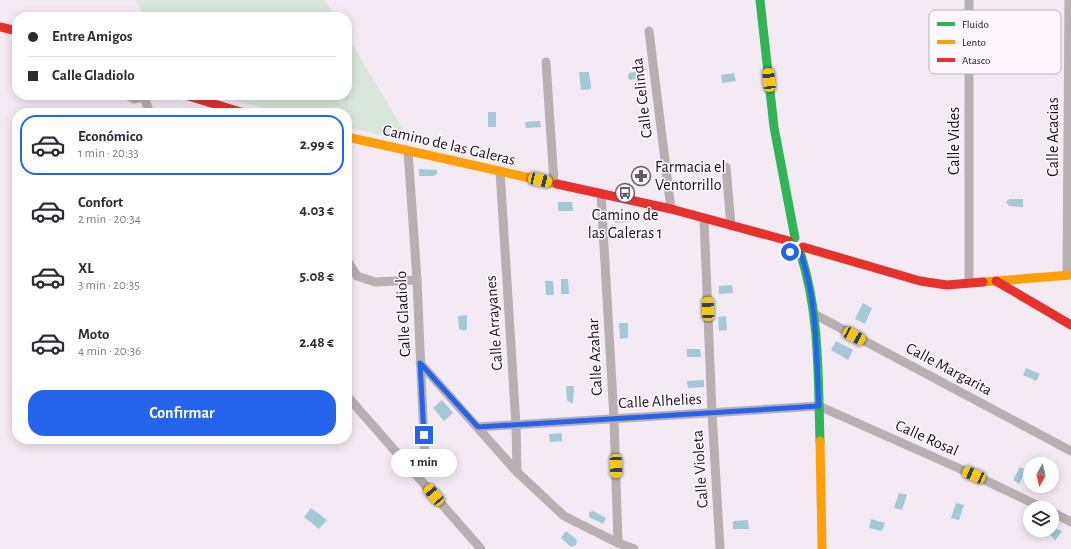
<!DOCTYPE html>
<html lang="es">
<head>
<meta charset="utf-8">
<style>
	:root { --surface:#fff; --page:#f7f7f7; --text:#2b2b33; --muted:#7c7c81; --line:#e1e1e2; --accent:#2563eb }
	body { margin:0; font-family:"Alegreya Sans",sans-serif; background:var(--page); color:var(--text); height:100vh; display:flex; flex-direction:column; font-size:15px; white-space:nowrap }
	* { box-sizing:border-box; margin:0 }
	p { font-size:13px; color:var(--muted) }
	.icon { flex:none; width:22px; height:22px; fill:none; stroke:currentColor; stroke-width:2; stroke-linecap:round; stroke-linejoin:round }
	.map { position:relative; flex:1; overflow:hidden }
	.sheet { position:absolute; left:12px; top:108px; width:340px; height:336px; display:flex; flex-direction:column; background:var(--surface); border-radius:16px; box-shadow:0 2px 10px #0003 }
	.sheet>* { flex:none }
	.banner { position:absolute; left:12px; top:12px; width:340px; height:88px; border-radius:16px; box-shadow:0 2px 10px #0003; display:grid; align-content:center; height:88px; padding:0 16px; background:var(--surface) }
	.needle { width:26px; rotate:188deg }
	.buttons { position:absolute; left:1023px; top:457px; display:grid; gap:8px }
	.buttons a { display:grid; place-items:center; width:36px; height:36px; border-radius:50%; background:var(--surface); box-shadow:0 2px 10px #0003; font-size:20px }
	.end { position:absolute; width:18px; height:18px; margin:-9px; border:5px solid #2563eb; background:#fff; box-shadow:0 0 0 2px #fff }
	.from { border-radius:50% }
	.bubble { position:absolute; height:28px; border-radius:14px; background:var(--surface); box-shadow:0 2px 10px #0003; font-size:13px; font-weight:700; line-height:28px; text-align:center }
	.car { position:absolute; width:12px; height:24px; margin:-12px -6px; border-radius:5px; box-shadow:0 0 3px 1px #0007; background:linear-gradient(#f5c518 24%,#345 0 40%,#f5c518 0 76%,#345 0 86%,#f5c518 0) }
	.banner b { display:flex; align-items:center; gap:14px; height:38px; font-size:15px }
	.banner b+b { border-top:1px solid var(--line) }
	.banner i { width:10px; height:10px; background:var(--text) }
	ul { padding:7px 0 0; list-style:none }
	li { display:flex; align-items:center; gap:12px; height:60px; margin:0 8px 6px; padding:0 8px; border:2px solid transparent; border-radius:16px }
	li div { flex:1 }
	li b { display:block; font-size:15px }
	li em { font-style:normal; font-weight:700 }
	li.selected { border-color:var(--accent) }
	li>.icon { width:36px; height:36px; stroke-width:1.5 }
	.button { display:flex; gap:8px; margin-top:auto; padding:8px 16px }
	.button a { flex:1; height:46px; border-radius:16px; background:var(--accent); color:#fff; font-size:16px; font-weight:700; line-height:46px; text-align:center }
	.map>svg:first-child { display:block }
	.green { fill:#dae6db }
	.water { fill:#a4c8d4 }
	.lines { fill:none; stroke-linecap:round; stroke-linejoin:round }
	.street { stroke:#b8afb1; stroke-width:9 }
	.fast { stroke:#30b455; stroke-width:9 }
	.slow { stroke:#ff9f0a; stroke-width:9 }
	.jam { stroke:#e5322d; stroke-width:9 }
	.route { stroke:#2563eb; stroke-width:5 }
	.labels { text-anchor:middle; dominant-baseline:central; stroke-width:3; stroke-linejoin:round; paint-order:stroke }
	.street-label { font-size:16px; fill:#171117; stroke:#fef7fe }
	.poi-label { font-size:16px; fill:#171117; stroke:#fef7fe; text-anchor:start }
	.key { fill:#fef7fe; stroke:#b9b2b9; stroke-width:1 }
	.key-label { font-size:11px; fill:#171117 }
</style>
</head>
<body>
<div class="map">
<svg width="1071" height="549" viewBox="0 0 1071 549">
	<rect width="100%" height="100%" fill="#f4eaf4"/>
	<!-- green -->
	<g class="green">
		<path d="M 135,0 L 325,0 L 335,17 L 145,17 Z"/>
		<path d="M 347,36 L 404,130 L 391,137 L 347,127 L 347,113 L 283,113 L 213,95 L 347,95 Z"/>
	</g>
	<!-- water -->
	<g class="water">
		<path d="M 644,70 L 645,77 L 630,80 L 628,78 L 629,73 Z"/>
		<path d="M 579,72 L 589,72 L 591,89 L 581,90 Z"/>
		<path d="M 734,73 L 736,81 L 722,83 L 721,75 Z"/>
		<rect x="488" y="112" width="8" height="15"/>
		<path d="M 540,121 L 541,127 L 526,128 L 525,122 Z"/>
		<path d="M 419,169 L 437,170 L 437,174 L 433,176 L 419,176 Z"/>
		<path d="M 1009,199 L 1023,199 L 1023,207 L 1009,206 L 1006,202 Z"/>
		<path d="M 558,202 L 572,202 L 573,211 L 558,211 Z"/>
		<path d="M 629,214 L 632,219 L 629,219 L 629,222 L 615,223 L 614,215 Z"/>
		<path d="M 561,279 L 568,279 L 569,294 L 561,294 Z"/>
		<path d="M 545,281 L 553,281 L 554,295 L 546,295 Z"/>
		<path d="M 732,285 L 733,293 L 719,294 L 719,286 Z"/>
		<path d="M 863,303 L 872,308 L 865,324 L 855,319 Z"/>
		<path d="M 467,315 L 467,329 L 464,331 L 459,329 L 458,316 Z"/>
		<path d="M 726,316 L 727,330 L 719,331 L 718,317 Z"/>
		<path d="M 619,323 L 628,323 L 628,338 L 620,339 Z"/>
		<path d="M 836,341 L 853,350 L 848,360 L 831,350 Z"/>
		<path d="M 687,349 L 700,349 L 701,357 L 687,357 Z"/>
		<path d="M 1026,368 L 1040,374 L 1036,381 L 1023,375 Z"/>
		<path d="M 704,380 L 704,387 L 688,388 L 687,381 Z"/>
		<path d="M 566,386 L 574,386 L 573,403 L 571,403 L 567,400 Z"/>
		<path d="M 442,400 L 453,413 L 444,421 L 433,408 Z"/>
		<path d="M 562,433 L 562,441 L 550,442 L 549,434 Z"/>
		<path d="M 704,438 L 705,452 L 697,452 L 696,439 Z"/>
		<path d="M 1020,467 L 1026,470 L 1019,484 L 1013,480 Z"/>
		<path d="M 899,493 L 907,495 L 902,510 L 894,508 Z"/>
		<path d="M 956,503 L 964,505 L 959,520 L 951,518 Z"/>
		<path d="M 311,508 L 327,520 L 319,529 L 304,517 Z"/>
		<path d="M 593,511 L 606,518 L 603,524 L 589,517 L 589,512 Z"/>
		<path d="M 871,519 L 885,523 L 882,531 L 869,528 Z"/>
		<path d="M 748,520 L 749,529 L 733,529 L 733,521 Z"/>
		<path d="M 1052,527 L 1062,531 L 1055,541 L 1052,536 L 1045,533 L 1046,530 L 1052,530 Z"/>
		<path d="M 566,531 L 577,540 L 576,545 L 571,547 L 561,538 Z"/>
	</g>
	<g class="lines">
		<!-- street -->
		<g class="street">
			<path d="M 649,31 L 671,209"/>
			<path d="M 546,62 L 554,183"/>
			<path d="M 127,95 L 134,99 L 144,97"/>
			<path d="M 143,95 L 150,113"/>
			<path d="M 408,151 L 417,280 L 425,464 L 416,473"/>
			<path d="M 726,167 L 731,226"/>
			<path d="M 500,171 L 516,425 L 517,472"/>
			<path d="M 601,194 L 614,419 L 618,543"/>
			<path d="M 704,219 L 712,413 L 720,549"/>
			<path d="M 347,260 L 357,276 L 375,282 L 417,280"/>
			<path d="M 1067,274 L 1069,0"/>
			<path d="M 969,282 L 969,0"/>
			<path d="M 814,314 L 1071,451"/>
			<path d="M 420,363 L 517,472 L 564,516 L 618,543 L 634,549"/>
			<path d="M 347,396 L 481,549"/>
			<path d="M 478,427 L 819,406 L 974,475 L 1043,508"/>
			<path d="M 1052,512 L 1071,522"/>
		</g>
		<!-- fast -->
		<g class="fast">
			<path d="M 760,0 L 774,127 L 795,238"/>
			<path d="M 800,252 C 820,312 818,379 820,441"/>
		</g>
		<!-- slow -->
		<g class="slow">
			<path d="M 347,137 L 557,184"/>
			<path d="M 983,282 L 1071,275"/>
			<path d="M 820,441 L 822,549"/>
		</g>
		<!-- jam -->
		<g class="jam">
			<path d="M 0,27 L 17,31"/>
			<path d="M 185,95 L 244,113"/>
			<path d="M 557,184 L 671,209 L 789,241"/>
			<path d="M 803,247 L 920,281 L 947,285 L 983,282"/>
			<path d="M 996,281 L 1071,325"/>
		</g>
	</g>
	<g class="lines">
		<!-- route -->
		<path class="route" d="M 424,435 L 420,363 L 478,427 L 819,406 C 816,356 818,300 800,252 L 796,254 L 790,252"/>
	</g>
	<!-- icons -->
	<defs>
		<g id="pharmacy-ring" transform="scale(1)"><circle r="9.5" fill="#fef7fe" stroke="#645d64" stroke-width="1.5"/><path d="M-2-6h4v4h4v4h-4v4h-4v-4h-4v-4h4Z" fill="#645d64"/></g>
		<g id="bus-ring" transform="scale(1)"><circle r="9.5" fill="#fef7fe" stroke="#645d64" stroke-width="1.5"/><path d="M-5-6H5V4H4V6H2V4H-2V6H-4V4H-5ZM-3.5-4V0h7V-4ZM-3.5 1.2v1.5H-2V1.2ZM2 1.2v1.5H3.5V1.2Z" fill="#645d64"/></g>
	</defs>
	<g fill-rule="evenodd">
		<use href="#pharmacy-ring" x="641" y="176"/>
		<use href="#bus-ring" x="625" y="193"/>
	</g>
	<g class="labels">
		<!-- street labels -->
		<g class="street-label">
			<text transform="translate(642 98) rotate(-97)">Calle Celinda</text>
			<text transform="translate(1053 137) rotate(-90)">Calle Acacias</text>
			<text transform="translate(954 141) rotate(-90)">Calle Vides</text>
			<text transform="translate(449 145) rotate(13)">Camino de las Galeras</text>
			<text transform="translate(403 314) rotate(-93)">Calle Gladiolo</text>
			<text transform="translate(494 323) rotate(-94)">Calle Arrayanes</text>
			<text transform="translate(595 357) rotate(-93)">Calle Azahar</text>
			<text transform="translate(949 369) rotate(28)">Calle Margarita</text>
			<text transform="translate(660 401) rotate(-3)">Calle Alhelies</text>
			<text transform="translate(927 438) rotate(24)">Calle Rosal</text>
			<text transform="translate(700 469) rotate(-94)">Calle Violeta</text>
		</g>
		<!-- poi labels -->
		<g class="poi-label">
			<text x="655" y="167">Farmacia el<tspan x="655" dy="18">Ventorrillo</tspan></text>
			<text x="625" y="215" text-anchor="middle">Camino de<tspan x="625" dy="18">las Galeras 1</tspan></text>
		</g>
	</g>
	<!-- legend -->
	<rect x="929" y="10" width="132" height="64" rx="6" class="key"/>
	<rect x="937" y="22" width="18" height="4" fill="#30b455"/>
	<rect x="937" y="40" width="18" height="4" fill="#ff9f0a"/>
	<rect x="937" y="58" width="18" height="4" fill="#e5322d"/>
	<g class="key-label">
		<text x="962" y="28">Fluido</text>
		<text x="962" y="46">Lento</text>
		<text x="962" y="64">Atasco</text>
	</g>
</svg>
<div class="buttons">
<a><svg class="needle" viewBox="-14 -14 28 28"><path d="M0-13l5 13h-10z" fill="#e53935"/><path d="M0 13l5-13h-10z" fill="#7c7c81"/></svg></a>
<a><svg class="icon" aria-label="layers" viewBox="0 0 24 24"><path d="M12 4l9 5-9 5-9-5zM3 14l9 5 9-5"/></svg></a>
</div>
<i class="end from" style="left:790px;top:252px"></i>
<i class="end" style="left:424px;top:435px"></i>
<div class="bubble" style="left:391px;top:449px;width:66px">1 min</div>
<i class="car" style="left:769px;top:80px;rotate:354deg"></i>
<i class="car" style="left:540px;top:180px;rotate:103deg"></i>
<i class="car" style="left:708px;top:309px;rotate:358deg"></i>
<i class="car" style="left:854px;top:336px;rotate:118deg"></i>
<i class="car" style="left:616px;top:466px;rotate:178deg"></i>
<i class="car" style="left:974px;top:475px;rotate:294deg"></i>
<i class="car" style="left:434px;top:495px;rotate:320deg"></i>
<div class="banner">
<b><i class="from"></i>Entre Amigos</b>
<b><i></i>Calle Gladiolo</b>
</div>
<section class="sheet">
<ul>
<li class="selected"><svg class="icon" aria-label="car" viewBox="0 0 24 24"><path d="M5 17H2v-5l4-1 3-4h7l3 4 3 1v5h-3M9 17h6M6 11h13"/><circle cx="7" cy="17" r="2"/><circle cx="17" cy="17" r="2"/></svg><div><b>Económico</b><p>1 min · 20:33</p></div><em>2.99 €</em></li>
<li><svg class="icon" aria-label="car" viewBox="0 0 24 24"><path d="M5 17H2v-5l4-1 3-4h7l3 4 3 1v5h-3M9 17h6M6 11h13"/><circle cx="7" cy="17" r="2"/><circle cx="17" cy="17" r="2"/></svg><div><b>Confort</b><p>2 min · 20:34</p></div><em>4.03 €</em></li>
<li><svg class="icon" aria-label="car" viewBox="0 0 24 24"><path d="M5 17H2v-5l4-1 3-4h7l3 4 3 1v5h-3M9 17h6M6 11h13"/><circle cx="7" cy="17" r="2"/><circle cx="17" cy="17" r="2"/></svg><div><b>XL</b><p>3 min · 20:35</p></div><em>5.08 €</em></li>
<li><svg class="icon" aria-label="car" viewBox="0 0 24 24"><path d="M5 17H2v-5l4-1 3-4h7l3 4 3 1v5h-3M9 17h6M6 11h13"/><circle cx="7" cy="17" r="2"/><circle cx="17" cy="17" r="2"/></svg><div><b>Moto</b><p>4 min · 20:36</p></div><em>2.48 €</em></li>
</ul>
<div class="button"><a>Confirmar</a></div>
</section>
</div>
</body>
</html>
